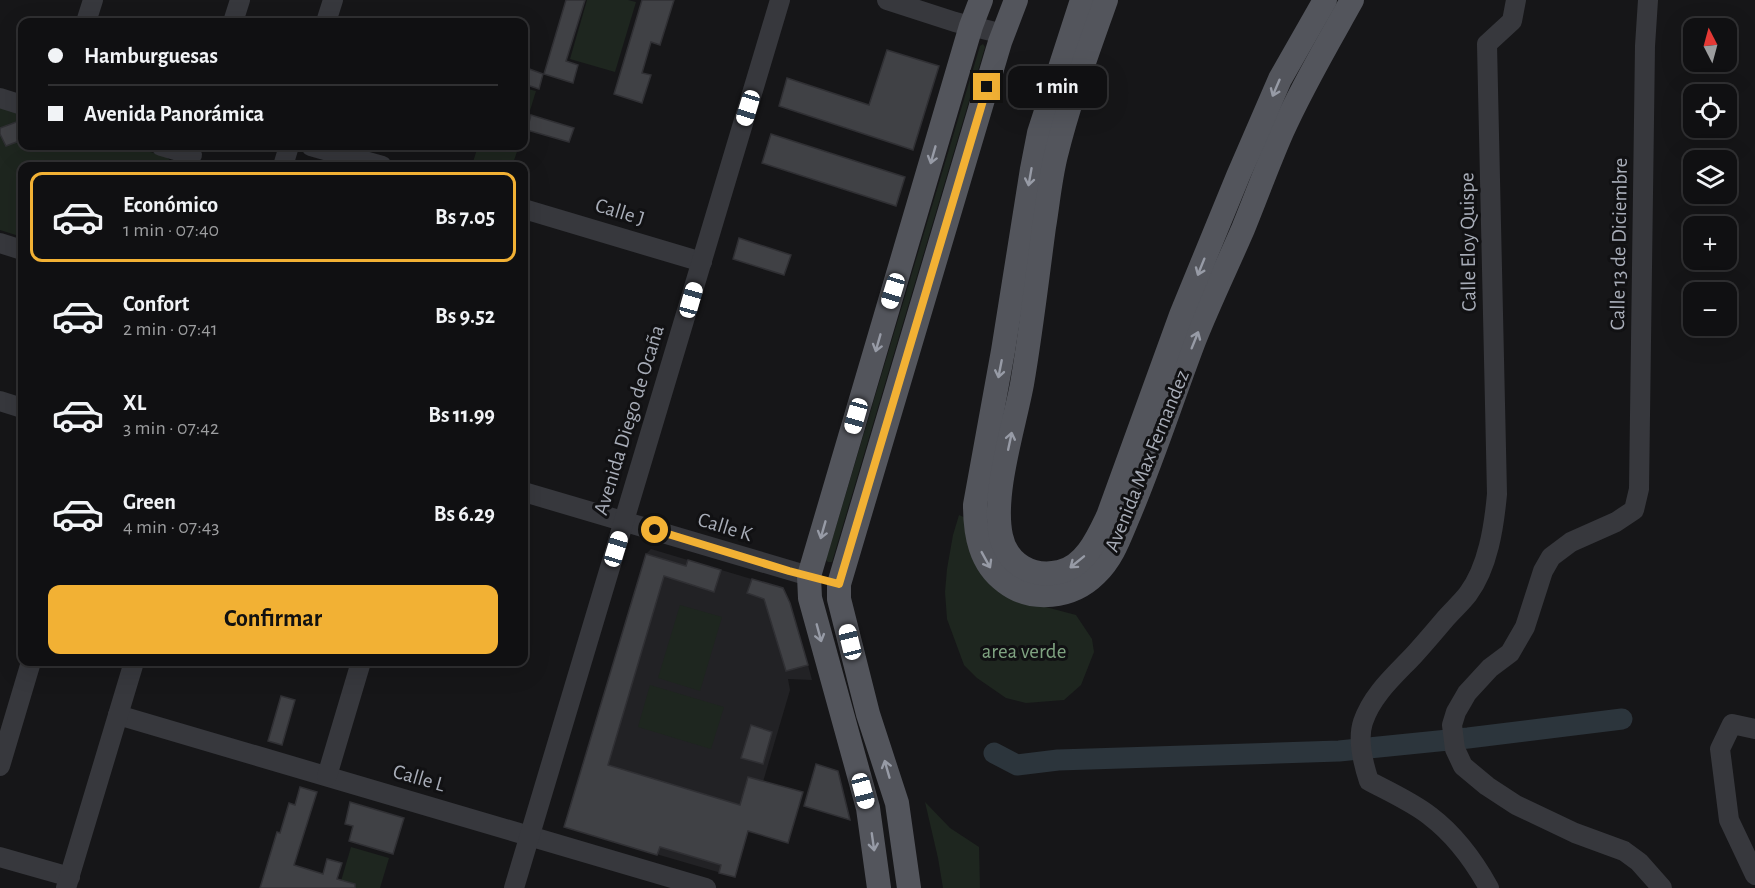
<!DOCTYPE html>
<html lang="es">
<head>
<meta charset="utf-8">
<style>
	:root { --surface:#101012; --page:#1e1e20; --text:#f1f3f6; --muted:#9c9d9f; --line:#303032; --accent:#f2b134 }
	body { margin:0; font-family:"Alegreya Sans",sans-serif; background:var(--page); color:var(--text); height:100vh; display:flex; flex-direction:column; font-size:22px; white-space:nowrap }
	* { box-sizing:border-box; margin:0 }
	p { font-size:20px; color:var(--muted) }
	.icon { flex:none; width:33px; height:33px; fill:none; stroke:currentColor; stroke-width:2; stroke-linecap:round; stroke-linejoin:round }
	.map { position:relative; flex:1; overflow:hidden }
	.drawer { position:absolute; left:18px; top:162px; width:510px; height:504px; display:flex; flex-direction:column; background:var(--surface); border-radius:12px; box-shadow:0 6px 24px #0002,0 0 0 2px var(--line) }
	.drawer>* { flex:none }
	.top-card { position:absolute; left:18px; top:18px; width:510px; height:132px; border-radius:12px; box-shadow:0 6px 24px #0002,0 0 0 2px var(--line); display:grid; align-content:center; height:132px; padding:0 30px; background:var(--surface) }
	.needle { width:39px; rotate:354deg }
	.tools { position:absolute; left:1683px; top:18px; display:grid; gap:12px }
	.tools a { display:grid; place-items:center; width:54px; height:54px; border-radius:12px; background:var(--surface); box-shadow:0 6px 24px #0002,0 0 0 2px var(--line); font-size:30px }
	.end { position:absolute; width:27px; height:27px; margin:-14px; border:8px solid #f2b134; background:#111; box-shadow:0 0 0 3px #111 }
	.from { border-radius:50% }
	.bubble { position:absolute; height:42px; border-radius:12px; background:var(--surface); box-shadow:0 6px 24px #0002,0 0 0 2px var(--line); font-size:20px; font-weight:700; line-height:42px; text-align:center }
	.car { position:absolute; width:18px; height:36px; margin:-18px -9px; border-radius:8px; box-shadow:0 0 4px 2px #0007; background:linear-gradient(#fff 24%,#345 0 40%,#fff 0 76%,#345 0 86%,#fff 0) }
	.top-card b { display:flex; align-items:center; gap:21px; height:57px; font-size:22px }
	.top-card b+b { border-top:2px solid var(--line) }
	.top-card i { width:15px; height:15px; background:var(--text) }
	ul { padding:10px 0 0; list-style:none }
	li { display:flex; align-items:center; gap:18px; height:90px; margin:0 12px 9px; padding:0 18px; border:3px solid transparent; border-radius:12px }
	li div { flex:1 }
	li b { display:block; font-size:22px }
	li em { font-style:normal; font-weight:700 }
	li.on { border-color:var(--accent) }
	li>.icon { width:54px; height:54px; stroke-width:1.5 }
	.action { display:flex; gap:12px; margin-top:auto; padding:12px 30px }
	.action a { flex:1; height:69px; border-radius:12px; background:var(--accent); color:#111; font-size:24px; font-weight:700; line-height:69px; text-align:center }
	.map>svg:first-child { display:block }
	.built { fill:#222225 }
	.green { fill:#1e261f }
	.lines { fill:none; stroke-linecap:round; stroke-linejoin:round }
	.canal { stroke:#2c353c; stroke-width:21 }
	.building { fill:#404145; stroke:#303034; stroke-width:1.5 }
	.minor { stroke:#37383d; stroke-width:20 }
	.major { stroke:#53555c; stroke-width:24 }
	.oneway { stroke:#979ba6 }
	.route { stroke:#f2b134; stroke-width:8 }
	.labels { text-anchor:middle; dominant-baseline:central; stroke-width:6; stroke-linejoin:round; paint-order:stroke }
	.street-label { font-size:21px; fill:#a8adb8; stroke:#111113 }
	.park-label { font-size:21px; fill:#7fa381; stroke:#111113 }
</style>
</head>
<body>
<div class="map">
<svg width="1755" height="888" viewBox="0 0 1755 888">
	<rect width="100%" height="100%" fill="#161618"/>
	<!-- built -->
	<path class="built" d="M 651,549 L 775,586 L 791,607 L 808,665 L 812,680 L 788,679 L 790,690 L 735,877 L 567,828 L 566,824 L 646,554 Z"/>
	<!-- green -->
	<g class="green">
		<path d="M 587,0 L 628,0 L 636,2 L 615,72 L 570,59 Z"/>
		<path d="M 983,44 L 985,47 L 832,562 L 828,562 L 826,560 L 980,46 Z"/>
		<path d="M 524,88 L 536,91 L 524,130 Z"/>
		<path d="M 0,107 L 22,114 L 22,146 L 129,146 L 165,156 L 171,161 L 173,166 L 22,166 L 22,237 L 0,230 Z"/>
		<path d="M 478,146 L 519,146 L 512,166 L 488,166 L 473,162 Z"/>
		<path d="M 959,515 L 975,522 L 1042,606 L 1076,615 L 1092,639 L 1094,652 L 1081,685 L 1064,700 L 1026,703 L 1006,698 L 977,678 L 964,665 L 947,619 L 945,592 L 947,569 L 953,535 Z"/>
		<path d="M 680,605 L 722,617 L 700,691 L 658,678 Z"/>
		<path d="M 650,685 L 724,707 L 711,749 L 638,727 Z"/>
		<path d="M 925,802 L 950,828 L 979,847 L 980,888 L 943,888 L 938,858 Z"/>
		<path d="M 351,847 L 389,858 L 380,888 L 339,888 Z"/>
	</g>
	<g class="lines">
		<!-- canal -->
		<path class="canal" d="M 994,753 L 1017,765 L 1058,760 L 1339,751 L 1468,738 L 1622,719"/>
	</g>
	<!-- building -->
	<g class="building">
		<path d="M 566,0 L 585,0 L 566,61 L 578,65 L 573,83 L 544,74 Z"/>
		<path d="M 642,0 L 674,0 L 660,45 L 651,42 L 642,73 L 651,75 L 642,103 L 614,94 Z"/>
		<path d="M 887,50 L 939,66 L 913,150 L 779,106 L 787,78 L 869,105 Z"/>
		<path d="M 524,67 L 543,74 L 539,89 L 524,84 Z"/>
		<path d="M 531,115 L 574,128 L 569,142 L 527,130 Z"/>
		<path d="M 19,121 L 22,132 L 22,140 L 6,146 L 0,134 L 0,128 Z"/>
		<path d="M 771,134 L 905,177 L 896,206 L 762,163 Z"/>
		<path d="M 739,238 L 791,255 L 784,275 L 733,259 Z"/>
		<path d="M 646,554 L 686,566 L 688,560 L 721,570 L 714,592 L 664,576 L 608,765 L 740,805 L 748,777 L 803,792 L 788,843 L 748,831 L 735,877 L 719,873 L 721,865 L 660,847 L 657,855 L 564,827 Z"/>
		<path d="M 752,579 L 783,588 L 790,603 L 808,665 L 786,671 L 764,599 L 747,593 Z"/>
		<path d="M 281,696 L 295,700 L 282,745 L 268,741 Z"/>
		<path d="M 751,725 L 772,732 L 763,764 L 741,758 Z"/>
		<path d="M 816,764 L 838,771 L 850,820 L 804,806 Z"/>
		<path d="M 300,787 L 317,792 L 294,865 L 323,874 L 327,859 L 342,863 L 337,879 L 355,884 L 355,888 L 260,888 L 277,832 L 280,833 L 289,803 L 295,805 Z"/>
		<path d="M 350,802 L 404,818 L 393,854 L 349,841 L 353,826 L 345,824 Z"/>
	</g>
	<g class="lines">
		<!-- minor -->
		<g class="minor">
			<path d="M 887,0 L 955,22 L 1003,34"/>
			<path d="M 1648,0 L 1645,46 L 1639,489 L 1634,510 L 1616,522 L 1571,542 L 1551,557 L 1543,571 L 1525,627 L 1510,653 L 1490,668 L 1467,693 L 1456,712 L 1452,725 L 1455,749 L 1463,766 L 1487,786 L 1516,805 L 1575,833 L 1624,851 L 1639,862 L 1662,888"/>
			<path d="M 86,22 L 93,0"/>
			<path d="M 233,22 L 240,0"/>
			<path d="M 326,22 L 333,0"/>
			<path d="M 0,98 L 22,105"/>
			<path d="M 161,146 L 192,155"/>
			<path d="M 311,146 L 382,166"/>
			<path d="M 283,166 L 289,146"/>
			<path d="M 524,209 L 702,262"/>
			<path d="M 0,243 L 22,250"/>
			<path d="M 0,401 L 22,408"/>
			<path d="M 524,492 L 809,576"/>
			<path d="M 118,715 L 706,888"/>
			<path d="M 1755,729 L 1732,724 L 1720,749 L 1729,820 L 1755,875"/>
			<path d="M 0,766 L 31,662"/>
			<path d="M 327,776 L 361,662"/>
			<path d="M 0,857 L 70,877"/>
			<path d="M 66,888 L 134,662"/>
			<path d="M 514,888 L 780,0"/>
			<path d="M 1489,888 C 1474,861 1455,835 1430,816 C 1414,803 1388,791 1369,781 C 1363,763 1357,740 1363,722 C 1372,695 1394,676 1413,656 C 1424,644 1435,631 1446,618 C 1453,610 1461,603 1468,594 C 1488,567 1494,527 1497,494 L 1487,44 L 1512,21 L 1516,0"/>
		</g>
		<!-- major -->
		<g class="major">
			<path d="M 1082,0 L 1039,133 L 1032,169 L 1003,351 L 975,505 C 975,534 980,564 1005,582 C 1032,603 1072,598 1096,574 C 1113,558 1120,536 1129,515 C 1153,458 1172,399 1194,341 C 1209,303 1227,266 1243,229 C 1256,197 1268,164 1282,132 C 1302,87 1328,43 1352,0"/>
			<path d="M 1106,0 C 1088,51 1069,102 1056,155 C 1050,179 1048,203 1044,227 C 1037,279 1031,332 1022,384 C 1014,427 992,494 1001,536 C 1007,564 1032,578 1059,572 C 1085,567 1098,537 1108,516 L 1181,315 L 1238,176 L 1280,79 L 1325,0"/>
			<path d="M 879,888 L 868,808 L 810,598 L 809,576 L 971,26 L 981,0"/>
			<path d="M 909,888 L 897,803 L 868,714 L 839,599 L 839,584 L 1000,42 L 1016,0"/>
		</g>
	</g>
	<!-- one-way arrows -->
	<defs><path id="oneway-shaft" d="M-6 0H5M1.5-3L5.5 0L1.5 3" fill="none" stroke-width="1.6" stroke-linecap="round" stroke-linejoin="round" transform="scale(1.5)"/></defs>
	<g class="oneway">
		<use href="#oneway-shaft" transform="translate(1276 88) rotate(113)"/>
		<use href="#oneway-shaft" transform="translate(933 155) rotate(106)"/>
		<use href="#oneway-shaft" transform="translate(1030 177) rotate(100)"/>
		<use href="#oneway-shaft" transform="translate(1201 267) rotate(112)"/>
		<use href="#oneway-shaft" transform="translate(1195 340) rotate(-68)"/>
		<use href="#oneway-shaft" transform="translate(878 343) rotate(106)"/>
		<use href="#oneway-shaft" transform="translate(1000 369) rotate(101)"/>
		<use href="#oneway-shaft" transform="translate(1010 441) rotate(-78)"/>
		<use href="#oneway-shaft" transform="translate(823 530) rotate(106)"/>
		<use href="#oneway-shaft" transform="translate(986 560) rotate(61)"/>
		<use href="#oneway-shaft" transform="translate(1077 562) rotate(141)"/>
		<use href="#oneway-shaft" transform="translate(819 633) rotate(75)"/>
		<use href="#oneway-shaft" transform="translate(887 769) rotate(-106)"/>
		<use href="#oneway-shaft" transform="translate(873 842) rotate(82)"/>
	</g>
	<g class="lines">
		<!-- route -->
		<path class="route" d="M 655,530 L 789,571 L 839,584 L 987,87"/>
	</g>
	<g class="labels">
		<!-- street labels -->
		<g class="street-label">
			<text transform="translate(620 212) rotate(17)">Calle J</text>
			<text transform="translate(1468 242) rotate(-91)">Calle Eloy Quispe</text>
			<text transform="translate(1619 244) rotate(-89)">Calle 13 de Diciembre</text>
			<text transform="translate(629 420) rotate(-73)">Avenida Diego de Ocaña</text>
			<text transform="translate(1147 461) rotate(-68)">Avenida Max Fernandez</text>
			<text transform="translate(725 527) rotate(17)">Calle K</text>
			<text transform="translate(419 778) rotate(16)">Calle L</text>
		</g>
		<!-- park labels -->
		<g class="park-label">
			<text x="1024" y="651">area verde</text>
		</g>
	</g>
</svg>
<div class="tools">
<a><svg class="needle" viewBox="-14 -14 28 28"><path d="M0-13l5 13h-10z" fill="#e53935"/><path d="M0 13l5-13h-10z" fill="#9c9d9f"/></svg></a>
<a><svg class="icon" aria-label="locate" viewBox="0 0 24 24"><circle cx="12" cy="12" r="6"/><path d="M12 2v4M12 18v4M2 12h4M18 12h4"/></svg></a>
<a><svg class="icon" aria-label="layers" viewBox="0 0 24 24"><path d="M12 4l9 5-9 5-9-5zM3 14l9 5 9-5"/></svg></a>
<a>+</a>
<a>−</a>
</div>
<i class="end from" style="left:655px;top:530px"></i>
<i class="end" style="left:987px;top:87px"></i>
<div class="bubble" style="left:1008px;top:66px;width:99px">1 min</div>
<i class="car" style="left:748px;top:108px;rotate:197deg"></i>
<i class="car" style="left:893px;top:291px;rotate:197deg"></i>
<i class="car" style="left:691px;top:300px;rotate:16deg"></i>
<i class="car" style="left:856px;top:416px;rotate:196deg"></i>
<i class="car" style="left:616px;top:549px;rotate:17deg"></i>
<i class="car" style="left:850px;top:642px;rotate:346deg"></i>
<i class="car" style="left:863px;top:791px;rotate:165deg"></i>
<div class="top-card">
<b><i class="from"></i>Hamburguesas</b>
<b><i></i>Avenida Panorámica</b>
</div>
<section class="drawer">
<ul>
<li class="on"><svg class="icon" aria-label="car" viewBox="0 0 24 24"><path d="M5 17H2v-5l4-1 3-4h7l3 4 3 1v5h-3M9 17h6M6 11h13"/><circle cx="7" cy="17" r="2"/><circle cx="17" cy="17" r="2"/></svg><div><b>Económico</b><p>1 min · 07:40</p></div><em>Bs 7.05</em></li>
<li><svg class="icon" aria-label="car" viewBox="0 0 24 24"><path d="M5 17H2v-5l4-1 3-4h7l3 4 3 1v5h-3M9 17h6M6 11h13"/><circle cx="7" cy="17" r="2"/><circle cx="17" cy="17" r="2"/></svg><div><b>Confort</b><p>2 min · 07:41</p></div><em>Bs 9.52</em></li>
<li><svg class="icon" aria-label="car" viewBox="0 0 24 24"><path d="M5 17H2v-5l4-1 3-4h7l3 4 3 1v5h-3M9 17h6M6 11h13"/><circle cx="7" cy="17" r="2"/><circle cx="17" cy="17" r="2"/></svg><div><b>XL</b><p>3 min · 07:42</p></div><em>Bs 11.99</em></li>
<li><svg class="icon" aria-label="car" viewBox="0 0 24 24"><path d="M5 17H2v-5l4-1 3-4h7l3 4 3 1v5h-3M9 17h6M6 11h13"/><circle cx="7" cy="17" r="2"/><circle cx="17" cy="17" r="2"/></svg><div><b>Green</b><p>4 min · 07:43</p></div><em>Bs 6.29</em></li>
</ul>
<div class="action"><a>Confirmar</a></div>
</section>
</div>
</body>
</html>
